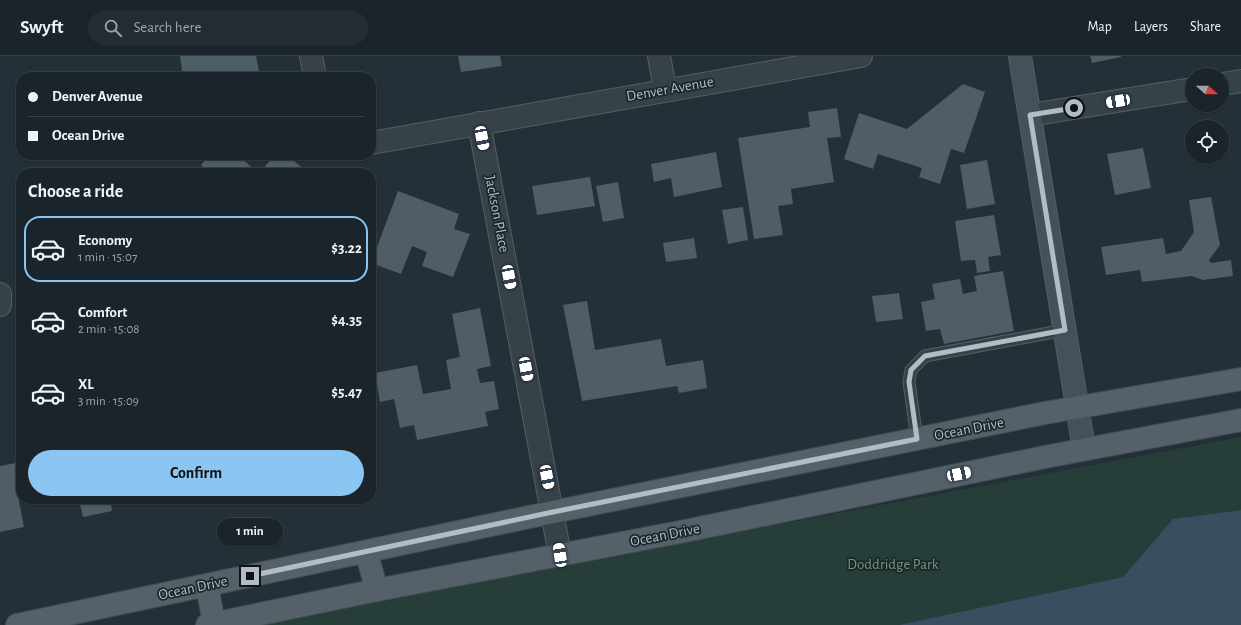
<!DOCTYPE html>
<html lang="en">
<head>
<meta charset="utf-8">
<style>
	:root { --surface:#1a242a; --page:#232c32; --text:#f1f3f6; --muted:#9fa4a8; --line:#384147; --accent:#8ac6f1 }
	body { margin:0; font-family:"Alegreya Sans",sans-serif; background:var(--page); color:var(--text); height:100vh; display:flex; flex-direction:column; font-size:15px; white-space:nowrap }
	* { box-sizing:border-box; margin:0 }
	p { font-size:13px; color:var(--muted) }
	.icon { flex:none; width:22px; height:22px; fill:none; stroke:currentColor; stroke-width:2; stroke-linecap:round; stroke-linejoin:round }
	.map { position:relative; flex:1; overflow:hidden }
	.side { position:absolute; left:16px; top:112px; width:360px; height:336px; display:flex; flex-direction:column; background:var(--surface); border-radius:16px; box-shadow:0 1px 3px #0004,0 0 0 1px var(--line) }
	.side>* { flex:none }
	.hud { position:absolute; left:16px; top:16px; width:360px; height:88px; border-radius:16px; box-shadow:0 1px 3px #0004,0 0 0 1px var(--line); display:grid; align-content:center; height:88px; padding:0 12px; background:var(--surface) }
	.needle { width:26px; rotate:111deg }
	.controls { position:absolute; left:1185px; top:12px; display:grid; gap:8px }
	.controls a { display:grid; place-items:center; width:44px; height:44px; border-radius:50%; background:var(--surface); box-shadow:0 1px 3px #0004,0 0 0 1px var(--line); font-size:20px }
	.end { position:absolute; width:18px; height:18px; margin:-9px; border:5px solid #b1bcc4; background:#111; box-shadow:0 0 0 2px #111 }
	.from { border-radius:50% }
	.bubble { position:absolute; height:28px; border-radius:14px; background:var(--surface); box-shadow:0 1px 3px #0004,0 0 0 1px var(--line); font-size:13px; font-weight:700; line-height:28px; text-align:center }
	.car { position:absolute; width:12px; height:24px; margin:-12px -6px; border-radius:5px; box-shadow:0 0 3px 1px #0007; background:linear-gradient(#fff 24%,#345 0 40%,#fff 0 76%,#345 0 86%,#fff 0) }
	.hud b { display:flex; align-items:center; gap:14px; height:38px; font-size:15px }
	.hud b+b { border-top:1px solid var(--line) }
	.hud i { width:10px; height:10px; background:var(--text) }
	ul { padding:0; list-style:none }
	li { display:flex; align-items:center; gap:12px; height:66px; margin:0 8px 6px; padding:0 4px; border:2px solid transparent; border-radius:16px }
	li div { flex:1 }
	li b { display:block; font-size:15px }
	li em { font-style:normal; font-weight:700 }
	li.selected { border-color:var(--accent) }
	li>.icon { width:36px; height:36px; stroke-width:1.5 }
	h2 { padding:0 12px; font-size:18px; line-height:48px }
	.button { display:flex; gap:8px; margin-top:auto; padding:8px 12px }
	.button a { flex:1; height:46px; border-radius:24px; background:var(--accent); color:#111; font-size:16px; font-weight:700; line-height:46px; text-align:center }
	header { display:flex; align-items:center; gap:24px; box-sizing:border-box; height:56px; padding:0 20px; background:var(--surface); border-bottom:1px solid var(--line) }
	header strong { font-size:19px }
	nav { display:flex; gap:22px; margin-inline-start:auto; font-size:14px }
	.search { width:280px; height:36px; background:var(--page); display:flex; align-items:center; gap:10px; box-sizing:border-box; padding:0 14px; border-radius:22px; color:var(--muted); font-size:15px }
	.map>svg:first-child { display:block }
	.green { fill:#273d39 }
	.water { fill:#374f5e }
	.building { fill:#4e5d66 }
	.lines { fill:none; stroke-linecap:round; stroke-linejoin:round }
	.lane-casing { stroke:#545f66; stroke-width:13 }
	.street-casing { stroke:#545f66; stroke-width:24 }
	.secondary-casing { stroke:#545f66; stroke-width:24 }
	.primary-casing { stroke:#424d54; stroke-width:24 }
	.lane { stroke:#364148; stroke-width:11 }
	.street { stroke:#364148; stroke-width:22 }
	.secondary { stroke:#44515b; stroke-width:22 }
	.primary { stroke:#546168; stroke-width:22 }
	.route { stroke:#b1bcc4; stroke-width:5 }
	.labels { text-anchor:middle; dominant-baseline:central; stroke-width:3.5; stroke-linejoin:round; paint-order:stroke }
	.street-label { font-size:15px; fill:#b1bcc4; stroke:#1b262d }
	.park-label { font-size:15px; fill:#719972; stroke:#1b262d }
</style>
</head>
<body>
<header>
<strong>Swyft</strong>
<div class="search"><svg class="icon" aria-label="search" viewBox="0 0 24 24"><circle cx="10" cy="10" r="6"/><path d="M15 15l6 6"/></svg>Search here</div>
<nav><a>Map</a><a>Layers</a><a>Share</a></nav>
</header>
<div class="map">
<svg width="1241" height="569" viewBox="0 0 1241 569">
	<rect width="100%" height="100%" fill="#233038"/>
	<!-- green -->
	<path class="green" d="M 1241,381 L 1241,454 L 1173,463 L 1123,521 L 899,569 L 247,569 Z"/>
	<!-- water -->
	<path class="water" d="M 1241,454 L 1241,569 L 899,569 L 1123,521 L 1173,463 Z"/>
	<!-- building -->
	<g class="building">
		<path d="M 180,0 L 256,0 L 260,21 L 183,21 Z"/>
		<path d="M 458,0 L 500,0 L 502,10 L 461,16 Z"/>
		<path d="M 1090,0 L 1121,0 L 1121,1 L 1092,7 Z"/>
		<path d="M 963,28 L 985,36 L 964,97 L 951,93 L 940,128 L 919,121 L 922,112 L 878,98 L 873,113 L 844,103 L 859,57 L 907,73 Z"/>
		<path d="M 837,52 L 841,81 L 827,82 L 834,126 L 791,133 L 793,148 L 778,150 L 783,179 L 754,183 L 738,82 L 810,71 L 808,56 Z"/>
		<path d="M 1143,92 L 1151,132 L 1115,139 L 1107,98 Z"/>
		<path d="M 716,96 L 722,131 L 674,141 L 671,122 L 654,126 L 651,108 Z"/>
		<path d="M 209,99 L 238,99 L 258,117 L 210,117 L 201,109 Z"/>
		<path d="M 275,99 L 287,99 L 305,114 L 302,117 L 259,117 Z"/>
		<path d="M 987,104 L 995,148 L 967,153 L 960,109 Z"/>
		<path d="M 590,121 L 595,150 L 537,159 L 532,130 Z"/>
		<path d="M 618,126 L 624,162 L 603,166 L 596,130 Z"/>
		<path d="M 398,135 L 459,158 L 454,173 L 470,178 L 453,221 L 422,210 L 427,196 L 412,190 L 401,218 L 371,207 Z"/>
		<path d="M 1211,141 L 1220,189 L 1209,204 L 1211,207 L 1231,204 L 1233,220 L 1203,224 L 1192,220 L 1142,226 L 1140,214 L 1106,219 L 1101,191 L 1163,182 L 1166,198 L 1181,195 L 1194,176 L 1189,144 Z"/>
		<path d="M 743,151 L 748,184 L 728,188 L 722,154 Z"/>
		<path d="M 994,159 L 1001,199 L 988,201 L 990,215 L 977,217 L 975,204 L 961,205 L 955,165 Z"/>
		<path d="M 694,182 L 697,202 L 666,206 L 663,187 Z"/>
		<path d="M 1003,215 L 1014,275 L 944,288 L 940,273 L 926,275 L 921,246 L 935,243 L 932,228 L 960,223 L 963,238 L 977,235 L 974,220 Z"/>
		<path d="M 899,237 L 903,263 L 876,266 L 872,240 Z"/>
		<path d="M 587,245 L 595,294 L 661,283 L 666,310 L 703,304 L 707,332 L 679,337 L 677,330 L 582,345 L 563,249 Z"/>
		<path d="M 480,252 L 491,310 L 477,313 L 480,327 L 494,325 L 499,353 L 485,356 L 488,370 L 417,384 L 414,369 L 400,372 L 394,343 L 380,346 L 375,317 L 417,309 L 423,338 L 451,333 L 446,304 L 460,301 L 452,258 Z"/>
		<path d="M 21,406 L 21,439 L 18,440 L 24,471 L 0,476 L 0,410 Z"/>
		<path d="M 79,443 L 110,443 L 112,455 L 83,461 Z"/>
	</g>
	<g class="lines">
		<!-- lane casing -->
		<g class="lane-casing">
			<path id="lane" d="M 917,383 L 909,326 L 911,314 L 925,300 L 1065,274"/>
		</g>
		<!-- street casing -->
		<g class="street-casing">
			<g id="street">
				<path d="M 311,0 L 315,21"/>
				<path d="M 659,0 L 665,34"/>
				<path d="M 1222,28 L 1241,25"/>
				<path d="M 1030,59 L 1192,33"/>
				<path d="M 479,67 L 560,499"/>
				<path d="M 371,87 L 861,0"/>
				<path d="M 0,238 L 0,249"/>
			</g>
		</g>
		<!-- secondary casing -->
		<g class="secondary-casing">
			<path id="secondary" d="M 1020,0 L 1084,393"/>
		</g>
		<!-- primary casing -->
		<g class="primary-casing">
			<g id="primary">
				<path d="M 366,496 L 377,534"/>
				<path d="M 207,529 L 214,568"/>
				<path d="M 17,569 L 553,456 L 1045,357 L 1241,323"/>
				<path d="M 207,569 L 377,534 L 685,475 L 1050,400 L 1241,364"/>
			</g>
		</g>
		<!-- lane -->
		<use href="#lane" class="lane"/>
		<!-- street -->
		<use href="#street" class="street"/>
		<!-- secondary -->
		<use href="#secondary" class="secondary"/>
		<!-- primary -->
		<use href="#primary" class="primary"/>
	</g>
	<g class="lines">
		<!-- route -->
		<path class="route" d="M 250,520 L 553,456 L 917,383 L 909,326 L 911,314 L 925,300 L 1065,274 L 1030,59 L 1074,52"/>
	</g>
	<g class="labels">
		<!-- street labels -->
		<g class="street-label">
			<text transform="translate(670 33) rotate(-10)">Denver Avenue</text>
			<text transform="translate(497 158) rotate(79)">Jackson Place</text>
			<text transform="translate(969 373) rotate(-11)">Ocean Drive</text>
			<text transform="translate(665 479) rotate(-11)">Ocean Drive</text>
			<text transform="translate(193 532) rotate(-12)">Ocean Drive</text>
		</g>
		<!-- park labels -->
		<g class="park-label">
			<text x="893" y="508">Doddridge Park</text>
		</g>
	</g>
</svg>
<div class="controls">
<a><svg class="needle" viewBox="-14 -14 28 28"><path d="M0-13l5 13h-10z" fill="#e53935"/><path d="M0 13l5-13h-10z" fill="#9fa4a8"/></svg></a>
<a><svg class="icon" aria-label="locate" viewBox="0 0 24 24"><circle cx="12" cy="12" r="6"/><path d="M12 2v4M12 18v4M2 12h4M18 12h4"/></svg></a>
</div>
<i class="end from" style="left:1074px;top:52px"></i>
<i class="end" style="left:250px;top:520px"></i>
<div class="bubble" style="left:217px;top:462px;width:66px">1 min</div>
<i class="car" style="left:1118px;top:45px;rotate:261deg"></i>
<i class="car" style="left:482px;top:82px;rotate:169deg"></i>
<i class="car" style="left:509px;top:221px;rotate:169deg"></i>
<i class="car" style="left:526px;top:313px;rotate:169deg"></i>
<i class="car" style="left:959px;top:418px;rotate:78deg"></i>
<i class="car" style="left:547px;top:421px;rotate:169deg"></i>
<i class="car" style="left:560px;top:499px;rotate:351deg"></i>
<div class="hud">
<b><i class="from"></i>Denver Avenue</b>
<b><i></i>Ocean Drive</b>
</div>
<section class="side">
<h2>Choose a ride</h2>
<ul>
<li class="selected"><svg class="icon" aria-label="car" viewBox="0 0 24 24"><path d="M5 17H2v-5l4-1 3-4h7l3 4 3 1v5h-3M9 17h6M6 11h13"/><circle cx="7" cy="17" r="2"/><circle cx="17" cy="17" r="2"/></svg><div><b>Economy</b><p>1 min · 15:07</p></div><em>$3.22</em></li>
<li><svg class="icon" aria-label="car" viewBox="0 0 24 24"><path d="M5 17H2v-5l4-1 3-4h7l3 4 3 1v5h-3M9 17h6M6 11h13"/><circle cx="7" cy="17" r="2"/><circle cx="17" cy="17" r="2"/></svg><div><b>Comfort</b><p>2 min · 15:08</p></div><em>$4.35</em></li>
<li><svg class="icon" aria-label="car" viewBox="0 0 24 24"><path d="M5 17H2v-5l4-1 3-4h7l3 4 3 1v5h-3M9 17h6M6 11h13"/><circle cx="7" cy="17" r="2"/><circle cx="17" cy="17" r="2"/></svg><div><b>XL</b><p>3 min · 15:09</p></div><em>$5.47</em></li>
</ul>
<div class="button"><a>Confirm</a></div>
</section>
</div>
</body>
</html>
